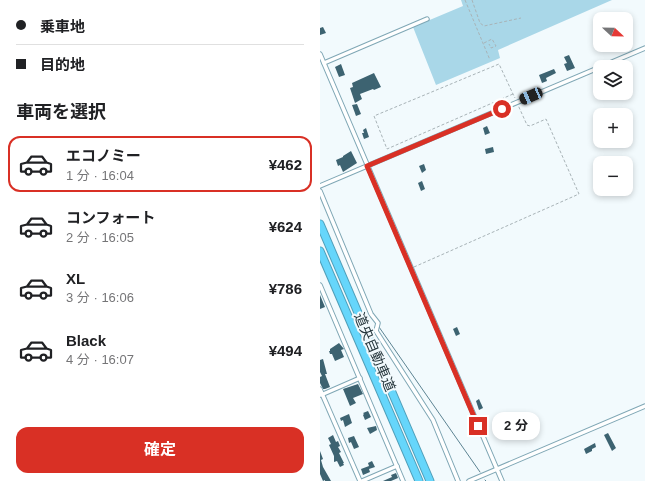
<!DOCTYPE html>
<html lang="ja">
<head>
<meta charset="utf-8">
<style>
	:root { --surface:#fff; --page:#f6f6f6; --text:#202124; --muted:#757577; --line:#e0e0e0; --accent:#d93025 }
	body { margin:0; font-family:Helvetica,"Noto Sans JP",sans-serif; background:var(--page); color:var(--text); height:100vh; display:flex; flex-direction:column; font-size:15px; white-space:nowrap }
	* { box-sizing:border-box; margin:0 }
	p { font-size:13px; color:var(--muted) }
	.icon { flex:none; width:22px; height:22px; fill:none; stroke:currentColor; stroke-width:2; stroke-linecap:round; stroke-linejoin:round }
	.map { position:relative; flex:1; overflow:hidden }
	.panel { display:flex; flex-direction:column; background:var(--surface); width:320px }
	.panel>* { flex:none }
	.top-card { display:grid; align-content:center; height:88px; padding:0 16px; background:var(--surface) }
	.needle { width:26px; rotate:112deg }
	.controls { position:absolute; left:273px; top:12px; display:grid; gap:8px }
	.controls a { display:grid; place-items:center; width:40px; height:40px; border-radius:8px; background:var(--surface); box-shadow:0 2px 6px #0003; font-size:20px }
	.end { position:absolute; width:18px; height:18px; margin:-9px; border:5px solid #d93025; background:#fff; box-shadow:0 0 0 2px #fff }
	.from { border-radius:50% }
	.bubble { position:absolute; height:28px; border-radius:12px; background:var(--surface); box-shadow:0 2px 6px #0003; font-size:13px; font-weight:700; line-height:28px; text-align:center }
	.car { position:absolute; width:12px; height:24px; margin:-12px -6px; border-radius:5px; box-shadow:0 0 3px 1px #0007; background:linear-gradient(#222 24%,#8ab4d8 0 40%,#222 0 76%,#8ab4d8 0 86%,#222 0) }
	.top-card b { display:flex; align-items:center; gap:14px; height:38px; font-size:15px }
	.top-card b+b { border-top:1px solid var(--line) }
	.top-card i { width:10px; height:10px; background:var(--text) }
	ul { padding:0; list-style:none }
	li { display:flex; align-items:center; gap:12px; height:56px; margin:0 8px 6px; padding:0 8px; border:2px solid transparent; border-radius:12px }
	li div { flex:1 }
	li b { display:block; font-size:15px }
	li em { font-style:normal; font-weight:700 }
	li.selected { border-color:var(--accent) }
	li>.icon { width:36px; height:36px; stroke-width:1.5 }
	h2 { padding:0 16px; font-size:18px; line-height:48px }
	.button { display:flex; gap:8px; margin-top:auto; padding:8px 16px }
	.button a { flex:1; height:46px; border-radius:12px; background:var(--accent); color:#fff; font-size:16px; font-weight:700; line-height:46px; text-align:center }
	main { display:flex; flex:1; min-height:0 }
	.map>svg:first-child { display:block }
	.green { fill:#a9d7e8 }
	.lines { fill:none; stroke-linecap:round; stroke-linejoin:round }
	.stream { stroke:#5d8493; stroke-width:1 }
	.building { fill:#3d6371 }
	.minor-casing { stroke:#7fa7b5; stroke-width:5.5 }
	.motorway-casing { stroke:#509fb9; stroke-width:9 }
	.path { stroke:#a8b3b7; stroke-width:1; stroke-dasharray:3 2; stroke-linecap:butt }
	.minor { stroke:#fff; stroke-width:3.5 }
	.motorway { stroke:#66d6fb; stroke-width:7 }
	.route { stroke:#d93025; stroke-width:5 }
	.labels { text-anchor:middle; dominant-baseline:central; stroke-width:4; stroke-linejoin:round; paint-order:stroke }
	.street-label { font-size:14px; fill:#27383e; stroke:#f2fafd }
</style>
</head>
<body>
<main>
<section class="panel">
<div class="top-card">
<b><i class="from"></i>乗車地</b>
<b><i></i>目的地</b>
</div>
<h2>車両を選択</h2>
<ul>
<li class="selected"><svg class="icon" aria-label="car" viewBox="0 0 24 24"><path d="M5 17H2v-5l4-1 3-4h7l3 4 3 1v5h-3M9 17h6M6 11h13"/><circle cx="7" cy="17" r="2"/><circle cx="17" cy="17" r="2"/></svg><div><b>エコノミー</b><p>1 分 · 16:04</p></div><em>¥462</em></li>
<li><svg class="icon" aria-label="car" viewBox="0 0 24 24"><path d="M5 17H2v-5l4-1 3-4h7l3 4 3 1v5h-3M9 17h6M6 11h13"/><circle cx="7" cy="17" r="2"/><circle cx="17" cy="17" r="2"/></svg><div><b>コンフォート</b><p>2 分 · 16:05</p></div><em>¥624</em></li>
<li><svg class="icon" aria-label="car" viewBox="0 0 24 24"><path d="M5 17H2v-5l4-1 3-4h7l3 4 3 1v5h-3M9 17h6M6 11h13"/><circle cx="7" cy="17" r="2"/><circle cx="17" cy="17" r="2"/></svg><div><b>XL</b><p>3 分 · 16:06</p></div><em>¥786</em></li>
<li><svg class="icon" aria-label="car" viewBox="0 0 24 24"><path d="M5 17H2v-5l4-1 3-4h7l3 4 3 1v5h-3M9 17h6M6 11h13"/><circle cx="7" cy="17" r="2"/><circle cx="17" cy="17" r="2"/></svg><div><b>Black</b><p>4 分 · 16:07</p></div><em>¥494</em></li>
</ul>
<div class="button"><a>確定</a></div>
</section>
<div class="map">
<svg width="325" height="481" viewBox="0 0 325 481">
	<rect width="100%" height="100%" fill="#f2fafd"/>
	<!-- green -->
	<path class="green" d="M 141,0 L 292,0 L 178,50 L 180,58 L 116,85 L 93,27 L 143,6 Z"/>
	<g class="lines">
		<!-- stream -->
		<g class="stream">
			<path d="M 59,327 L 160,472"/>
			<path d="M 165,480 L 166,481"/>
		</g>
	</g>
	<!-- building -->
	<g class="building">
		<path d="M 3,27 L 6,33 L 0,35 L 0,28 Z"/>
		<path d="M 249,55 L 255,68 L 247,71 L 244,64 L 247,63 L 244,57 Z"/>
		<path d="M 21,64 L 25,75 L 19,77 L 15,67 Z"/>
		<path d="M 234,69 L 236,73 L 226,78 L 227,81 L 222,83 L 219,75 Z"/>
		<path d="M 54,73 L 61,87 L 54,90 L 53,89 L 40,94 L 42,99 L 35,103 L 30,88 L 33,87 L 32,83 Z"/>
		<path d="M 37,104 L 41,114 L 36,116 L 32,105 Z"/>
		<path d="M 167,126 L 170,133 L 165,135 L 163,128 Z"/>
		<path d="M 46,128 L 49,137 L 44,139 L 42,133 L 44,133 L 43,130 Z"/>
		<path d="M 173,147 L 174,152 L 166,154 L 165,149 Z"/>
		<path d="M 31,151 L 37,163 L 23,172 L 20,165 L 18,166 L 16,160 L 23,157 L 23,156 Z"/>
		<path d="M 104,164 L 106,170 L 102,173 L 99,166 Z"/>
		<path d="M 102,181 L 105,189 L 101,191 L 98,183 Z"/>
		<path d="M 0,295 L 5,307 L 0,309 Z"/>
		<path d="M 137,327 L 140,334 L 136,336 L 133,329 Z"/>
		<path d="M 19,343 L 24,349 L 21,350 L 24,357 L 15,361 L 12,354 L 10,354 L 9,351 L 10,351 L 10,349 Z"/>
		<path d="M 3,359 L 7,374 L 5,374 L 10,387 L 5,389 L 3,389 L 0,383 L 0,377 L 2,376 L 0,372 L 0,360 Z"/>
		<path d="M 38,384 L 43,394 L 33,398 L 36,403 L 30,406 L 23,389 Z"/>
		<path d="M 159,399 L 163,408 L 159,410 L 156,401 Z"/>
		<path d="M 48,411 L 51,417 L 45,420 L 43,415 L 44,414 L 43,413 Z"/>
		<path d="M 29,414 L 32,423 L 25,427 L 23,420 L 21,421 L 20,418 Z"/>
		<path d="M 56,426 L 57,430 L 50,434 L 47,428 Z"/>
		<path d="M 288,433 L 296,448 L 292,451 L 284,435 Z"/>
		<path d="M 13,435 L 16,442 L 18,441 L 20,446 L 18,447 L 21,452 L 19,453 L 24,463 L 23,463 L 24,465 L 20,467 L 17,461 L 14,462 L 14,456 L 9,445 L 11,444 L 8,438 Z"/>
		<path d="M 34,436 L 39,447 L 34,449 L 31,442 L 29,443 L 28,438 Z"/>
		<path d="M 275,443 L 276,447 L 272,449 L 272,451 L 266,454 L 264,449 Z"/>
		<path d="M 0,451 L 3,459 L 1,460 L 3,467 L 11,481 L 5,481 L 5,480 L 3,481 L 0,474 Z"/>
		<path d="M 52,461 L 55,467 L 49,469 L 50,472 L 43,475 L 41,469 L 49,466 L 48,463 Z"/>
		<path d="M 76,473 L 78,478 L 71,481 L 63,481 L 72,477 L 71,475 Z"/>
	</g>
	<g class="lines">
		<!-- minor casing -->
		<g class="minor-casing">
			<g id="minor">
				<path d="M 0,54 L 182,481"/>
				<path d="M 4,63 L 107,19"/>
				<path d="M 0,186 L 325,48"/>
				<path d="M 0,191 L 51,314 L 58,323 L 56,331 L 113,420 L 138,481"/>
				<path d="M 0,285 L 83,481"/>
				<path d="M 0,389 L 40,481"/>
				<path d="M 1,395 L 40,378"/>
				<path d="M 42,481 L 77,466"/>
				<path d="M 149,481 L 325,406"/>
			</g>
		</g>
		<!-- motorway casing -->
		<g class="motorway-casing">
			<g id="motorway">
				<path d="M 0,224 L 110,481"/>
				<path d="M 0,251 L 99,481"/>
			</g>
		</g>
		<!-- path -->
		<g class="path">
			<path d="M 145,0 L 170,60"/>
			<path d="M 152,0 L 160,23 L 164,26 L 201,18"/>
			<path d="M 164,43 L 172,39 L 176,46 L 171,48 L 169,44"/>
			<path d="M 193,94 L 67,149 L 54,116 L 179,64 L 193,94 L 195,98"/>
			<path d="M 94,267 L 259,194 L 226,119 L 210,126 L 207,125 L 198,105"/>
		</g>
		<!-- minor -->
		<use href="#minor" class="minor"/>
		<!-- motorway -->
		<use href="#motorway" class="motorway"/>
	</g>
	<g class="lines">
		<!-- route -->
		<path class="route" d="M 158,426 L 47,166 L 182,109"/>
	</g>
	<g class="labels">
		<!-- street labels -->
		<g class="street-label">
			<text transform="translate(55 352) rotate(67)">道央自動車道</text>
		</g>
	</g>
</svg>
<div class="controls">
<a><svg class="needle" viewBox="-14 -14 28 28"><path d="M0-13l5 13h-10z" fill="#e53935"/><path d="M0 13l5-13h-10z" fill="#757577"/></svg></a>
<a><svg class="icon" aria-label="layers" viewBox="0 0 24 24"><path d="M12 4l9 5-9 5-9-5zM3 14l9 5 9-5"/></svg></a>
<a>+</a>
<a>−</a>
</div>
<i class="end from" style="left:182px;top:109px"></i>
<i class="end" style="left:158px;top:426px"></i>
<div class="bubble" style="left:172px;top:412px;width:48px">2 分</div>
<i class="car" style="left:211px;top:96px;rotate:247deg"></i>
</div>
</main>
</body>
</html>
